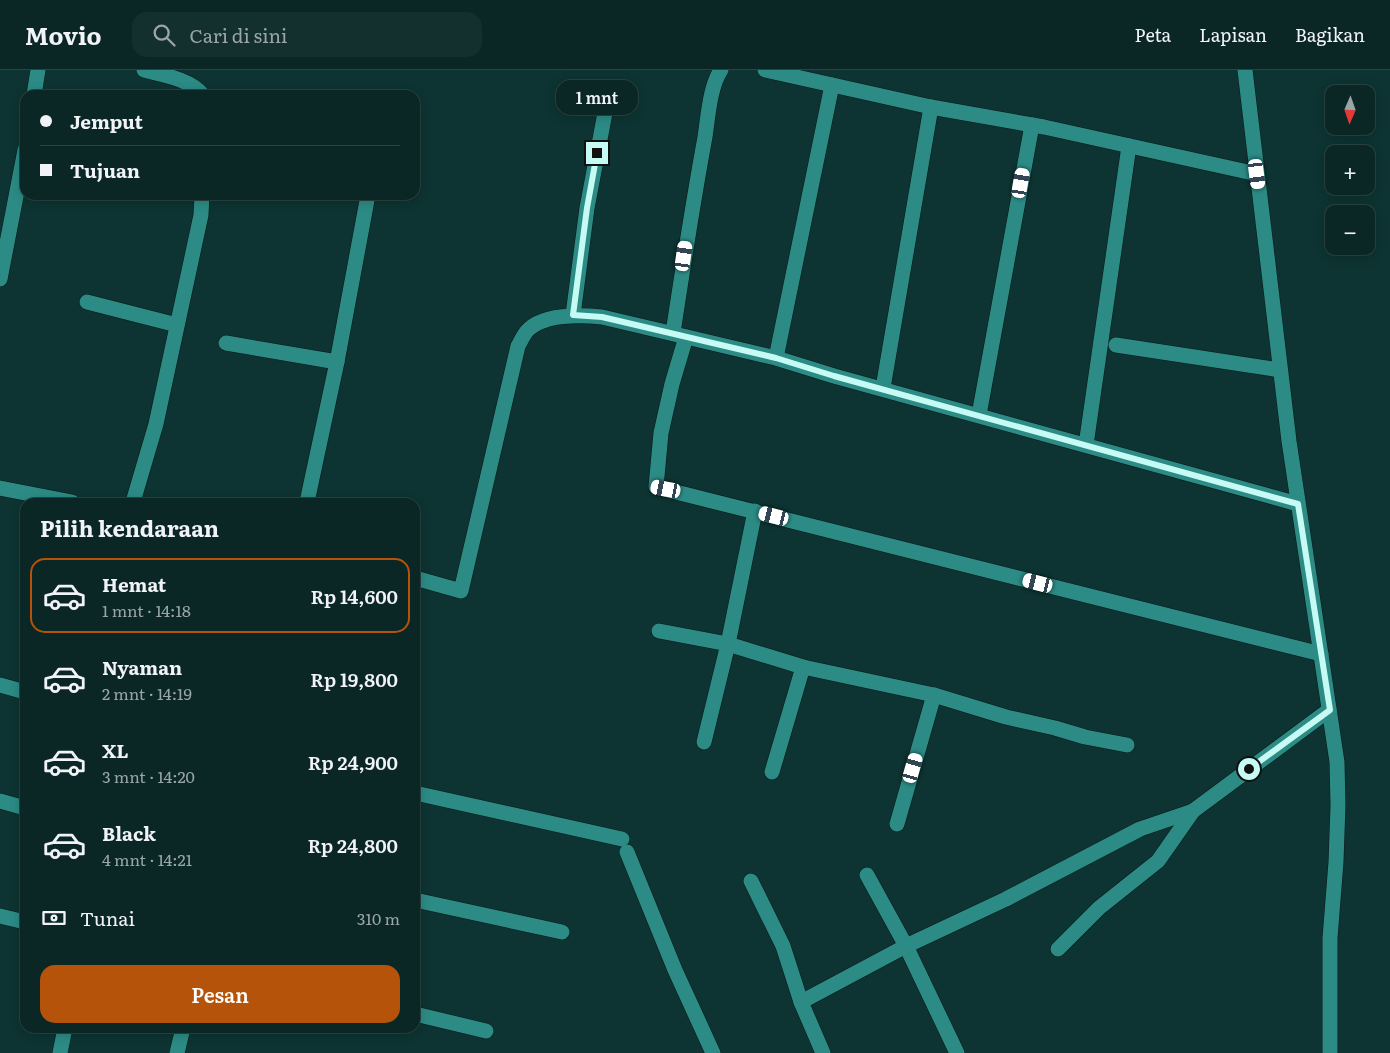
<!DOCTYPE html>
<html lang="id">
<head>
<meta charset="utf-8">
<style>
	:root { --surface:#0a2726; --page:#132f2e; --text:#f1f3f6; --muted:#99a5a7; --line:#2a4443; --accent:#b45309 }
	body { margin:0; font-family:Literata,serif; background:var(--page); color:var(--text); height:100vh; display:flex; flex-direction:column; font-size:19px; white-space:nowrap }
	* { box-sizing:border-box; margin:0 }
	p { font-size:16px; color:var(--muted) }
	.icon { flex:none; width:28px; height:28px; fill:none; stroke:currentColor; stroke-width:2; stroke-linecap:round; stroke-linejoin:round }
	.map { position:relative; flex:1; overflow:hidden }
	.drawer { position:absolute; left:20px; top:428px; width:400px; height:535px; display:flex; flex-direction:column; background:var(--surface); border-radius:15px; box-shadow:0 2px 12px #0003,0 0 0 1px var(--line) }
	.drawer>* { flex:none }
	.guide { position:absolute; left:20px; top:20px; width:400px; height:110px; border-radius:15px; box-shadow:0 2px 12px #0003,0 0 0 1px var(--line); display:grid; align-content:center; height:110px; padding:0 20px; background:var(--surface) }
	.needle { width:32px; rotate:182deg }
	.buttons { position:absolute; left:1325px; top:15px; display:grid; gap:10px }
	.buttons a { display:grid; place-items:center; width:50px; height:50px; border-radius:10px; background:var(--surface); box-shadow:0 2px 12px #0003,0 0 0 1px var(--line); font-size:25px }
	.end { position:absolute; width:22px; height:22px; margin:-11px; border:6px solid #c5faf5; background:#111; box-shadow:0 0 0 2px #111 }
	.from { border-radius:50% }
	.bubble { position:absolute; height:35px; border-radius:15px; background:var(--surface); box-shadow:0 2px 12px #0003,0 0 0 1px var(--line); font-size:16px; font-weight:600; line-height:35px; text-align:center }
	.car { position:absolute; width:15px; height:30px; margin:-15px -8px; border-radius:6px; box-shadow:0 0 4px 1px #0007; background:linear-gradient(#fff 24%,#345 0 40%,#fff 0 76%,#345 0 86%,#fff 0) }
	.guide b { display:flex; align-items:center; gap:18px; height:48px; font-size:19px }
	.guide b+b { border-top:1px solid var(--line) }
	.guide i { width:12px; height:12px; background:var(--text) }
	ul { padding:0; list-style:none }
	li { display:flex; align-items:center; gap:15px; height:75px; margin:0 10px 8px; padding:0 10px; border:2px solid transparent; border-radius:15px }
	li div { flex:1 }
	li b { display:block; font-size:19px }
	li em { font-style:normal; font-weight:600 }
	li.current { border-color:var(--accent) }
	li>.icon { width:45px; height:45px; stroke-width:1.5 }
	h2 { padding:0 20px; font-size:22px; line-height:60px }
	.pay { display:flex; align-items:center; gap:12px; height:55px; padding:0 20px; font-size:19px }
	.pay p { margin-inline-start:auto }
	.primary-button { display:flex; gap:10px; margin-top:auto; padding:10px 20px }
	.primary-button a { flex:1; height:58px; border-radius:15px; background:var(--accent); color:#fff; font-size:20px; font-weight:600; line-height:58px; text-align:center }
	header { display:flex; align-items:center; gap:30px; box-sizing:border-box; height:70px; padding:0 25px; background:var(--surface); border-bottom:1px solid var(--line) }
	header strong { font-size:24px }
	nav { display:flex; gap:28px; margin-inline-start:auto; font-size:18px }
	.search { width:350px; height:45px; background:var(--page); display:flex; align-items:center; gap:12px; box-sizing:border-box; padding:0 18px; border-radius:15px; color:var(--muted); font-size:19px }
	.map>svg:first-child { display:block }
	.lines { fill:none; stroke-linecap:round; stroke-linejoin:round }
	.minor-casing { stroke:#091918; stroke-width:16 }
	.minor { stroke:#2c8b85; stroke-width:15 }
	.route { stroke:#c5faf5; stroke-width:6 }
</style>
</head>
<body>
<header>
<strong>Movio</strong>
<div class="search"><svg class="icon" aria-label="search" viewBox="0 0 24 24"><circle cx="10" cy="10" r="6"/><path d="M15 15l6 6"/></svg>Cari di sini</div>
<nav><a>Peta</a><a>Lapisan</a><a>Bagikan</a></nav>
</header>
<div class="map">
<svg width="1390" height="983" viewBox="0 0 1390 983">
	<rect width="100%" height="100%" fill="#0d3432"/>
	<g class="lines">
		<!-- minor casing -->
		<g class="minor-casing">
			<g id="minor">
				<path d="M 144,0 C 163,5 190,9 203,25"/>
				<path d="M 765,0 L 931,37 L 1044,57 L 1257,104"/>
				<path d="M 1245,0 L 1289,371 L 1337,692 L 1338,735 L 1336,792 L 1330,868 L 1330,983"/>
				<path d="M 34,25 L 38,0"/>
				<path d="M 0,209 L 25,80"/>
				<path d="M 87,232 L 177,255"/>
				<path d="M 573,245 L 587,138 L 608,27"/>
				<path d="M 673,263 C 683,197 693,132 705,67 C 708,47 710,16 721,0"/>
				<path d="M 686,267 L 672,314 L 661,363 L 656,417 L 1321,584"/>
				<path d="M 226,273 L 337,292 L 307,432"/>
				<path d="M 1116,275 L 1280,300"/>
				<path d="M 776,288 L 832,15"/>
				<path d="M 337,292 L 368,125"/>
				<path d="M 883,318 L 931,37"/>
				<path d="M 979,345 L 1032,55"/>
				<path d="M 1086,375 L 1129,76"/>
				<path d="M 0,418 L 72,432"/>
				<path d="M 133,432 L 156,354 L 201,145 L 202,125"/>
				<path d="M 755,441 L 728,574 L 803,597 L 934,625 L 1006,647 L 1055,658 L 1085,667 L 1127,675"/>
				<path d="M 415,508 L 461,521 L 518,276 C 521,271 524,263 529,259 C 546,244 581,245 602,247 L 776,288 L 834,306 L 1298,434"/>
				<path d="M 659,561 L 728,574 L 704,672"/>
				<path d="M 0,615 L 25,622"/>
				<path d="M 772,702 L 803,597"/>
				<path d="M 415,723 L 622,769"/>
				<path d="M 0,731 L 25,738"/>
				<path d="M 897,754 L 934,625"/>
				<path d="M 627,782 L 675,900 L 713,983"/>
				<path d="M 867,805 L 906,876 L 957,983"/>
				<path d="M 751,811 L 783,876 L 801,932 L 823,983"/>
				<path d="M 415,830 L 562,862"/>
				<path d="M 0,846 L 25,852"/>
				<path d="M 1058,879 L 1099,838 L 1158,791 L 1193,741"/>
				<path d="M 801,932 L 906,876 L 1006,829 L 1140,759 L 1193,741 L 1329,640"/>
				<path d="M 415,944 L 486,961"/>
				<path d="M 60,983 L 65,958"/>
				<path d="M 177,983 L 183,958"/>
			</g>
		</g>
		<!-- minor -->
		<use href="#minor" class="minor"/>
	</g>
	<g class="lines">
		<!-- route -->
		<path class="route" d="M 597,83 L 587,138 L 573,245 L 602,247 L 776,288 L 834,306 L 1298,434 L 1330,640 L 1249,699"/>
	</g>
</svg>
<div class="buttons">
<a><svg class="needle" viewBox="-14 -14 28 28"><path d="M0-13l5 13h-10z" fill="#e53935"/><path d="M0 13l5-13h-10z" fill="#99a5a7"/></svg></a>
<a>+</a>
<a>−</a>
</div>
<i class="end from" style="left:1249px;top:699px"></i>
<i class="end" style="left:597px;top:83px"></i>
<div class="bubble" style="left:556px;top:10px;width:82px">1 mnt</div>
<i class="car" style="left:1257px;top:104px;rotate:173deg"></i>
<i class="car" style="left:1021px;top:113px;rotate:10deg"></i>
<i class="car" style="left:684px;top:186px;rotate:8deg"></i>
<i class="car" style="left:666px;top:419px;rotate:281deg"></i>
<i class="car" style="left:774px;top:446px;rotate:284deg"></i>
<i class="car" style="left:1038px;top:513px;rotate:284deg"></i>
<i class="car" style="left:913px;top:698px;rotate:16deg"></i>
<div class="guide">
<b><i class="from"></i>Jemput</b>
<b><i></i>Tujuan</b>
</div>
<section class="drawer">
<h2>Pilih kendaraan</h2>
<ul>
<li class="current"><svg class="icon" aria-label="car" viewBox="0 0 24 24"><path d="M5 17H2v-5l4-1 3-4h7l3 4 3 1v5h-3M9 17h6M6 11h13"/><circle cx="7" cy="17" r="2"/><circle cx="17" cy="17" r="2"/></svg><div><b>Hemat</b><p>1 mnt · 14:18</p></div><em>Rp 14,600</em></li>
<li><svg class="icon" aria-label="car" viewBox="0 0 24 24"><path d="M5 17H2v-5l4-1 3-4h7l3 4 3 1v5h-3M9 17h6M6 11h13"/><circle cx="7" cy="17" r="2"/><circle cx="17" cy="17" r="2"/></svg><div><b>Nyaman</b><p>2 mnt · 14:19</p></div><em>Rp 19,800</em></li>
<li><svg class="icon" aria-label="car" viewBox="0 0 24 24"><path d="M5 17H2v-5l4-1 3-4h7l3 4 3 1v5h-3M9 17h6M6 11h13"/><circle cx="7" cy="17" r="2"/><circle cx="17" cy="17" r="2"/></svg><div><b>XL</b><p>3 mnt · 14:20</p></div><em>Rp 24,900</em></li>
<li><svg class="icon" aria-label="car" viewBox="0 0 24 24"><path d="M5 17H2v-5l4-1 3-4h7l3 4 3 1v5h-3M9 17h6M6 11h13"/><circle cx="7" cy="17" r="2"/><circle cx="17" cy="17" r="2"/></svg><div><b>Black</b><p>4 mnt · 14:21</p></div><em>Rp 24,800</em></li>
</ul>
<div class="pay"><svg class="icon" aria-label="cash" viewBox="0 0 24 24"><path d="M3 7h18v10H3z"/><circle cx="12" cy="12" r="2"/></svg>Tunai<p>310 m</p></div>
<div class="primary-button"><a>Pesan</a></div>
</section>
</div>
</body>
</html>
